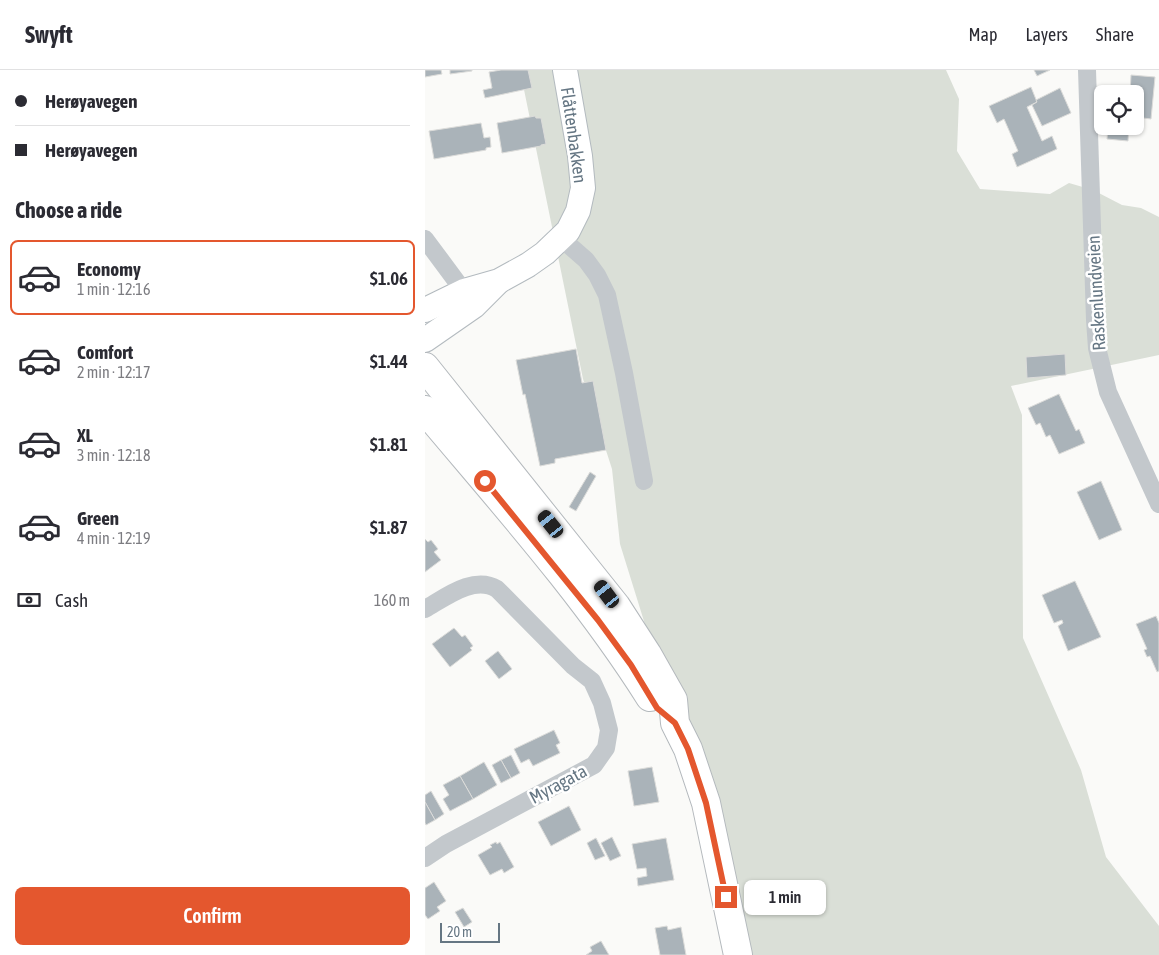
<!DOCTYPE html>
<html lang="en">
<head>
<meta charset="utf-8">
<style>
	:root { --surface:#fff; --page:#f7f7f7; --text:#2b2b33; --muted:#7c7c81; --line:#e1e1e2; --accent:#e4572e }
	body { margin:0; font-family:"Asap Condensed",sans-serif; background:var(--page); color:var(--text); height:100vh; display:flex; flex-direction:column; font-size:19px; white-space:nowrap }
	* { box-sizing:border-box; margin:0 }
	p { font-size:16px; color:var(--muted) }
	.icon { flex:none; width:28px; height:28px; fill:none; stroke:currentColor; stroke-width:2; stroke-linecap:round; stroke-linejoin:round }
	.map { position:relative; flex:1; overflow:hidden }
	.drawer { display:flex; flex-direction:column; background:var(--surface); width:425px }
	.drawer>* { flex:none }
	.top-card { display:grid; align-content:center; height:110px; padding:0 15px; background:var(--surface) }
	.buttons { position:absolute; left:669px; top:15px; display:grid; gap:10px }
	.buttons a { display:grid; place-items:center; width:50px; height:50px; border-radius:8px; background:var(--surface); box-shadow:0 1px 4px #0004; font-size:25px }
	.scale { position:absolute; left:15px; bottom:12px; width:60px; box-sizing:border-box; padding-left:5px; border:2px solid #657683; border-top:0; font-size:14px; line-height:18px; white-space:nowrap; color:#657683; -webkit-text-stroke:4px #fff; paint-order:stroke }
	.end { position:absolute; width:22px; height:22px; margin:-11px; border:6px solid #e4572e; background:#fff; box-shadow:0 0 0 2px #fff }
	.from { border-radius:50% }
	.bubble { position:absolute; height:35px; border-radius:8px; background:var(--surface); box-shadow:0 1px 4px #0004; font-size:16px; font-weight:600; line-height:35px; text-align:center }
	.car { position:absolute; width:15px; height:30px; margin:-15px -8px; border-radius:6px; box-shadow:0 0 4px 1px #0007; background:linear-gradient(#222 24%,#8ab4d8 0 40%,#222 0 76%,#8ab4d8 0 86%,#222 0) }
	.top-card b { display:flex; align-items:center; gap:18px; height:48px; font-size:19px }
	.top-card b+b { border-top:1px solid var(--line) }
	.top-card i { width:12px; height:12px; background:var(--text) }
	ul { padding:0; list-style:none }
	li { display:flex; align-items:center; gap:15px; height:75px; margin:0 10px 8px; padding:0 5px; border:2px solid transparent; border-radius:8px }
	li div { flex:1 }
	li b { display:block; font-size:19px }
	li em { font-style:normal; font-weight:600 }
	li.active { border-color:var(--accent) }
	li>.icon { width:45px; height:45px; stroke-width:1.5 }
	h2 { padding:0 15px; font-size:22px; line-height:60px }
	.pay { display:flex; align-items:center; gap:12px; height:55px; padding:0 15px; font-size:19px }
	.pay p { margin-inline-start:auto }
	.primary-button { display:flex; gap:10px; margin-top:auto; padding:10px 15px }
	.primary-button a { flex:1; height:58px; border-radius:8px; background:var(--accent); color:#fff; font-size:20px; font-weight:600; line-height:58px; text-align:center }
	header { display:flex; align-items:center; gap:30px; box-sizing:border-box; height:70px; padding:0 25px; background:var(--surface); border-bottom:1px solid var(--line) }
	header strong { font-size:24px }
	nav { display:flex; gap:28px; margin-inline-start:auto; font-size:18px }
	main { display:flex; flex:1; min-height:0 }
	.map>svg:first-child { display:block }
	.green { fill:#dadfd7 }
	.building { fill:#aab3b9; stroke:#dcdcda }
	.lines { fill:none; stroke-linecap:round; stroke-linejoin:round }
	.secondary-casing { stroke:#b3babf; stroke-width:26 }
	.trunk-casing { stroke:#b4b9bd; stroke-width:30 }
	.minor { stroke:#c3c8cc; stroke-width:18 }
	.secondary { stroke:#fff; stroke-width:24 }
	.trunk { stroke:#fff; stroke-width:28 }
	.route { stroke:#e4572e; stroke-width:6 }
	.labels { text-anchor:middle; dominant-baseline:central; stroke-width:5; stroke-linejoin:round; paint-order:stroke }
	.street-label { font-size:18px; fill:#657683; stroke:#fff }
</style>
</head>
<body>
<header>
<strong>Swyft</strong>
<nav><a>Map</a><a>Layers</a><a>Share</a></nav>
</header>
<main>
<section class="drawer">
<div class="top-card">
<b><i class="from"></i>Herøyavegen</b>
<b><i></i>Herøyavegen</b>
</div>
<h2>Choose a ride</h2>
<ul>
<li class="active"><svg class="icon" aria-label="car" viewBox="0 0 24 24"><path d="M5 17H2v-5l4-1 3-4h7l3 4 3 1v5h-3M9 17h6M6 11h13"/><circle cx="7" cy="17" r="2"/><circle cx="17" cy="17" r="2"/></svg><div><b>Economy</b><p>1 min · 12:16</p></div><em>$1.06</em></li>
<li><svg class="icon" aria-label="car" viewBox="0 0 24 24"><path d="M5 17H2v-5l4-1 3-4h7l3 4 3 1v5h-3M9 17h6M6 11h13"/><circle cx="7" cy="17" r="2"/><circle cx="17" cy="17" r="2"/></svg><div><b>Comfort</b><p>2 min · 12:17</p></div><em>$1.44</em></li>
<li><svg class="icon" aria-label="car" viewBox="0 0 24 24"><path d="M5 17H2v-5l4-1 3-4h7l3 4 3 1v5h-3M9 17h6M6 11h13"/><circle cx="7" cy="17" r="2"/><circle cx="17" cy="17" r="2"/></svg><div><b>XL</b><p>3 min · 12:18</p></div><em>$1.81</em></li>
<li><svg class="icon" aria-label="car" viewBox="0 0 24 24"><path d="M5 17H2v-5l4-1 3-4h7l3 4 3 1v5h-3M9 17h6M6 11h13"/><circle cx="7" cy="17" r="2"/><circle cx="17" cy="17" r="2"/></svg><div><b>Green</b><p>4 min · 12:19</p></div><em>$1.87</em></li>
</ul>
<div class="pay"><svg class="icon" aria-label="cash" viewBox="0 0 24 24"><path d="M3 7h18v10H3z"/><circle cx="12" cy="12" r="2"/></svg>Cash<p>160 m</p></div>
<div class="primary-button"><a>Confirm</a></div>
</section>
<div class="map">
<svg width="734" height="885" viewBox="0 0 734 885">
	<rect width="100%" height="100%" fill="#fafaf8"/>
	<!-- green -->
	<path class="green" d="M 95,0 L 521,0 L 534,29 L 532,81 L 555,119 L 625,124 L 644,113 L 668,120 L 697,135 L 716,138 L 734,147 L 734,285 L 586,316 L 597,345 L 598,568 L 656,700 L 681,787 L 734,856 L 734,885 L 312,885 L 236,606 L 195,474 L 187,399 L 158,309 Z"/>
	<!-- building -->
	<g class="building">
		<path d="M 0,0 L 16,0 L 17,4 L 0,7 Z"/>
		<path d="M 25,0 L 47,0 L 47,1 L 25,4 Z"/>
		<path d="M 76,0 L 103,0 L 107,18 L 60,28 L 58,20 L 67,18 L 64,2 Z"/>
		<path d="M 609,0 L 625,0 L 612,6 Z"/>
		<path d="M 706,5 L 730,7 L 726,49 L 710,47 L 710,24 L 705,24 Z"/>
		<path d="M 606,17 L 612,32 L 602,37 L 617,71 L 627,66 L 632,79 L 592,97 L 587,84 L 593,81 L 579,49 L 572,53 L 564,36 Z"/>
		<path d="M 635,18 L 646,43 L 617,56 L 607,35 L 612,32 L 611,30 Z"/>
		<path d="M 110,46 L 111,48 L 116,48 L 121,74 L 116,75 L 116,76 L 77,83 L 72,53 Z"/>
		<path d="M 56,53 L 59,68 L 65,67 L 66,77 L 61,78 L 61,80 L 9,89 L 4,61 Z"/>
		<path d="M 683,56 L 704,56 L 703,71 L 682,69 Z"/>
		<path d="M 151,279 L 157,313 L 168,311 L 181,380 L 130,389 L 130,393 L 115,396 L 100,324 L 98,325 L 91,290 Z"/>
		<path d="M 640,284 L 641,305 L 602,308 L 601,287 Z"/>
		<path d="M 634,324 L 651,361 L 654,359 L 660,373 L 634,384 L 625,365 L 621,367 L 615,353 L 611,355 L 603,338 Z"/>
		<path d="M 165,402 L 171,406 L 151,441 L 144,437 Z"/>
		<path d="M 676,411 L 697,460 L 674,470 L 652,422 Z"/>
		<path d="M 0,469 L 3,472 L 6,470 L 13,479 L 9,482 L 16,490 L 0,502 Z"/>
		<path d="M 650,511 L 676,567 L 643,581 L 633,556 L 638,553 L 637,550 L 629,553 L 617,525 Z"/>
		<path d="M 731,546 L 734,553 L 734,601 L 732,602 L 725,586 L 722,587 L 719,580 L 722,579 L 711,554 Z"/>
		<path d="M 29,558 L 37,567 L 40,565 L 48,576 L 45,578 L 47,580 L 25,597 L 7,574 Z"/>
		<path d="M 73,581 L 87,599 L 74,609 L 60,591 Z"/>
		<path d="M 129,660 L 135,673 L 131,675 L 135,683 L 108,696 L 104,689 L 96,693 L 89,679 Z"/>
		<path d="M 86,685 L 95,703 L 86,708 L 76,690 Z"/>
		<path d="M 76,690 L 86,708 L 76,713 L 67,695 Z"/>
		<path d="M 59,692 L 72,715 L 48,729 L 35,706 Z"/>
		<path d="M 227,697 L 234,732 L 209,736 L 203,701 Z"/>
		<path d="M 35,706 L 48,729 L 25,741 L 18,729 L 24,725 L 18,715 Z"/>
		<path d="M 6,721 L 19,744 L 10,750 L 0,732 L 0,725 Z"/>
		<path d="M 0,732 L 10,750 L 1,755 L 0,753 Z"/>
		<path d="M 144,736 L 156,760 L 126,776 L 113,752 Z"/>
		<path d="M 187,767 L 196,786 L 185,791 L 176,773 Z"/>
		<path d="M 171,768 L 180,786 L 170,790 L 162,773 Z"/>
		<path d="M 241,768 L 249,810 L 213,816 L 212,808 L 222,806 L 221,798 L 212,799 L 207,774 Z"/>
		<path d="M 71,772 L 72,774 L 75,772 L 89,797 L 79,803 L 77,799 L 65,805 L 53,785 L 67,777 L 65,775 Z"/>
		<path d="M 9,812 L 21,831 L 12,837 L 15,841 L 3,849 L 0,845 L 0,818 Z"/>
		<path d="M 38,838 L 47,852 L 39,857 L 30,842 Z"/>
		<path d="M 242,856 L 243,860 L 256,857 L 261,885 L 235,885 L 230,858 Z"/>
		<path d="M 176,871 L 184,885 L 161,885 L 167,881 L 165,877 Z"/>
	</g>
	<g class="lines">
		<!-- secondary casing -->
		<g class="secondary-casing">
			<g id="secondary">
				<path d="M 0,240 L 39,221 L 74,211 L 103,195 L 120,183 L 143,161 L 153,141 L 158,118 L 155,86 L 140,0"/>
				<path d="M 0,270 L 49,236 L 73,212"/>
			</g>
		</g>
		<!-- trunk casing -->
		<g class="trunk-casing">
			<g id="trunk">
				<path d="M 0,297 L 191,536 L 222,584 L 248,630 L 250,653 L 263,679 L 281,733 L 313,885"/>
				<path d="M 0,340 C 78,433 160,524 225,627"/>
			</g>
		</g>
		<!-- minor -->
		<g class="minor">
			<path d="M 662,0 L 670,250 L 672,278 L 683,322 L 734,434"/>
			<path d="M 0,169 L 46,231"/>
			<path d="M 137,169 L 161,190 L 172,205 L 182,225 L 199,303 L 219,411"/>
			<path d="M 0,539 C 21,527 49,505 72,519 L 148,596 L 167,611 L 177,633 L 184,660 L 181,678 L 169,695 L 21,774 L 0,788"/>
		</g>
		<!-- secondary -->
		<use href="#secondary" class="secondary"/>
		<!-- trunk -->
		<use href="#trunk" class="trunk"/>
	</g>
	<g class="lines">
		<!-- route -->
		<path class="route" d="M 60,411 L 173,550 L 206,595 L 232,638 L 250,653 L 263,679 L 281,733 L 301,827"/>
	</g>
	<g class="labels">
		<!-- street labels -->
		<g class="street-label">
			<text transform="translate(149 65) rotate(82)">Flåttenbakken</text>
			<text transform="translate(671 223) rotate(-93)">Raskenlundveien</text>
			<text transform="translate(133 714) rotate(-28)">Myragata</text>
		</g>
	</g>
</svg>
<div class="buttons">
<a><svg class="icon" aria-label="locate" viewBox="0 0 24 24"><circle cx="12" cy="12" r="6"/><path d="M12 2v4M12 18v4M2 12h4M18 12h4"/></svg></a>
</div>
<div class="scale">20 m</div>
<i class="end from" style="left:60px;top:411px"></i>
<i class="end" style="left:301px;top:827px"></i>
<div class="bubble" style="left:319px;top:810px;width:82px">1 min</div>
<i class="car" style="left:126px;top:454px;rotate:321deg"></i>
<i class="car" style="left:182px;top:524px;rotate:323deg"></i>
</div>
</main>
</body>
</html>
